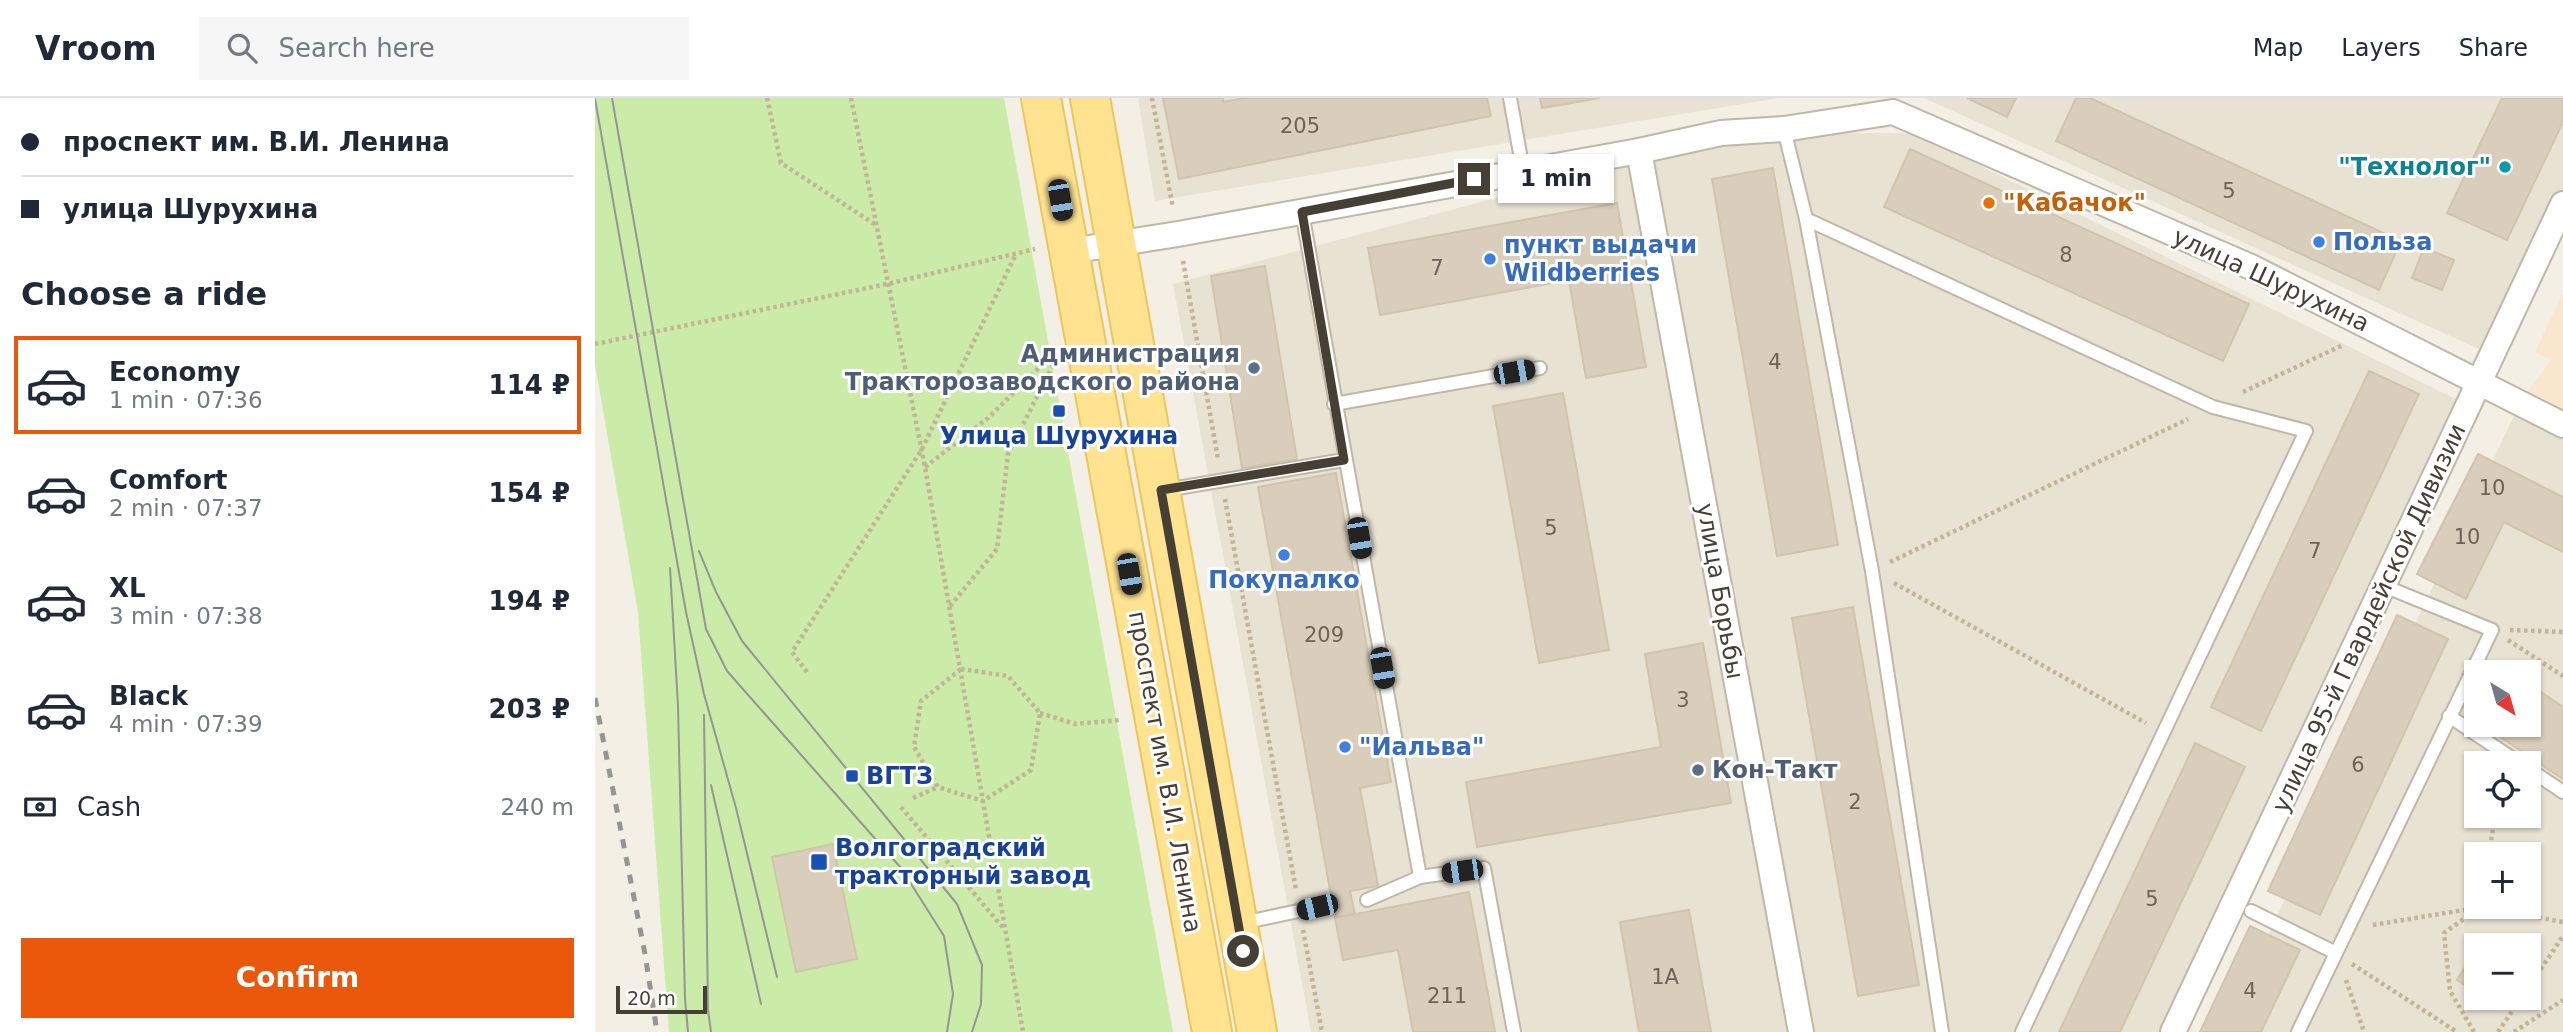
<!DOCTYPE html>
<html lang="en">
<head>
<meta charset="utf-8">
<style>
	:root { --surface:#fff; --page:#f6f6f7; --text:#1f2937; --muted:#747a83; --line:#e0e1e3; --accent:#ea580c }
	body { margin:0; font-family:"DejaVu Sans",sans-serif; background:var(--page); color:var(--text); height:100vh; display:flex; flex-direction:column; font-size:26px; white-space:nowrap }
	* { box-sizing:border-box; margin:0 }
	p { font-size:23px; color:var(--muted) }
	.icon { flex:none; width:38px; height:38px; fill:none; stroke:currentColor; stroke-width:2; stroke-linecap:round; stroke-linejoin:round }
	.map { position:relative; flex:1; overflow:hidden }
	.drawer { display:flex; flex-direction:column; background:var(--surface); width:595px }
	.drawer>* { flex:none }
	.top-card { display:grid; align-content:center; height:154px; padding:0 21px; background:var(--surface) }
	.needle { width:46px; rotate:143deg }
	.tools { position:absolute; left:1869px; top:562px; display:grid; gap:14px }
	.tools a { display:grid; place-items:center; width:77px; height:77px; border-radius:0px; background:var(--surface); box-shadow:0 2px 5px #0004; font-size:35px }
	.scale { position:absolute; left:21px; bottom:18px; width:91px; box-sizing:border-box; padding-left:7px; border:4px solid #463f33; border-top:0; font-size:19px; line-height:24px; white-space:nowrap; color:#463f33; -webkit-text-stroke:5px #fff; paint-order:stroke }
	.end { position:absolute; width:32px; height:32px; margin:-16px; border:9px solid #463f33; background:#fff; box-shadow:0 0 0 4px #fff }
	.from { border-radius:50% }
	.bubble { position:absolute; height:49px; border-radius:0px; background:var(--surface); box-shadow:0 2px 5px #0004; font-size:23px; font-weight:600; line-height:49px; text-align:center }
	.car { position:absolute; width:21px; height:42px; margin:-21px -10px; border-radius:9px; box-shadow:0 0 5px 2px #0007; background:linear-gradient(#222 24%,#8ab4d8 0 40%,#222 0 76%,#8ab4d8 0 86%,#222 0) }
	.top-card b { display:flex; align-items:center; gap:24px; height:66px; font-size:26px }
	.top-card b+b { border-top:2px solid var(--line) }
	.top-card i { width:18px; height:18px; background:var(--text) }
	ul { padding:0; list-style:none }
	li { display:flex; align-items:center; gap:21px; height:98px; margin:0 14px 10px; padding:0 7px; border:4px solid transparent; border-radius:0px }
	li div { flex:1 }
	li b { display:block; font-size:26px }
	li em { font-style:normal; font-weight:600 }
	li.current { border-color:var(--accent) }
	li>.icon { width:63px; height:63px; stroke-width:1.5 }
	h2 { padding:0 21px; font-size:32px; line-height:84px }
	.pay { display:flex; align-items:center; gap:18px; height:77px; padding:0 21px; font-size:26px }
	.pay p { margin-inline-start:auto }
	.cta { display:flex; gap:14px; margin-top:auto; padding:14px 21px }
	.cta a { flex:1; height:80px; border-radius:0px; background:var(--accent); color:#fff; font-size:28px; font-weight:600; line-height:80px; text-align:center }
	header { display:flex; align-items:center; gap:42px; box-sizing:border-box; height:98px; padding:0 35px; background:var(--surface); border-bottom:2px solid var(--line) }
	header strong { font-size:33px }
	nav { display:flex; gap:38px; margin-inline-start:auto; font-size:24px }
	.search { width:490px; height:63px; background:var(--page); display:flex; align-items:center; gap:18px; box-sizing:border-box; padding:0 24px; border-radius:0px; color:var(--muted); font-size:26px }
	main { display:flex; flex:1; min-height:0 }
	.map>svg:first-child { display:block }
	.residential { fill:#e8e2d2; fill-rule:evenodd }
	.commercial { fill:#f8e7cd }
	.green { fill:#cbeba9 }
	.building { fill:#d9cebb; stroke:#d1c4ab; stroke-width:2 }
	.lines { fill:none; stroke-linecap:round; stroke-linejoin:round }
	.service-casing { stroke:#c0b8a6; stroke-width:16 }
	.minor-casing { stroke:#c0b8a6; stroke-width:28 }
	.primary-casing { stroke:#edc559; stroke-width:42 }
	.path { stroke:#c3b496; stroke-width:4.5; stroke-dasharray:3.5 3.5; stroke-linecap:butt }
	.service { stroke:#fff; stroke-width:12 }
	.minor { stroke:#fff; stroke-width:24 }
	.primary { stroke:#ffe391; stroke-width:38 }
	.tram { stroke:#959595; stroke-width:2 }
	.rail { stroke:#959595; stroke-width:5; stroke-dasharray:9 9; stroke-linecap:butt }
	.route { stroke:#463f33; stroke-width:9 }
	.culture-dot { fill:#0f9aa8; stroke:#fff; stroke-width:2.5 }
	.food-dot { fill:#e8710a; stroke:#fff; stroke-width:2.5 }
	.shop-dot { fill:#3f7fe0; stroke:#fff; stroke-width:2.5 }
	.service-dot { fill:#5c6f8a; stroke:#fff; stroke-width:2.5 }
	.transit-dot { fill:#1a4fb4; stroke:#fff; stroke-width:2.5 }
	.labels { text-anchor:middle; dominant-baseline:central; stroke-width:6; stroke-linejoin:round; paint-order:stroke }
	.number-label { font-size:21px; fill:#6b6355 }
	.culture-label { font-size:24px; font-weight:bold; fill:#0d838f; stroke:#fff; text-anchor:end }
	.food-label { font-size:24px; font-weight:bold; fill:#c56008; stroke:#fff; text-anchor:start }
	.shop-label { font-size:24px; font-weight:bold; fill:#366cbe; stroke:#fff; text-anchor:start }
	.street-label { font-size:24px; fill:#463f33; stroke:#fff }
	.service-label { font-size:24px; font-weight:bold; fill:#4e5e75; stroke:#fff; text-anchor:end }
	.transit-label { font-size:24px; font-weight:bold; fill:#164399; stroke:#fff; text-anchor:start }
</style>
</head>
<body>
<header>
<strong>Vroom</strong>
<div class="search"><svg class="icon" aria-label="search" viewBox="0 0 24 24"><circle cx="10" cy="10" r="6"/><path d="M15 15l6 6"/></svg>Search here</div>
<nav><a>Map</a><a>Layers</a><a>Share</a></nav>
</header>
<main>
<section class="drawer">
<div class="top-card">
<b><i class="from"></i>проспект им. В.И. Ленина</b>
<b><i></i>улица Шурухина</b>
</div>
<h2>Choose a ride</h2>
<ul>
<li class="current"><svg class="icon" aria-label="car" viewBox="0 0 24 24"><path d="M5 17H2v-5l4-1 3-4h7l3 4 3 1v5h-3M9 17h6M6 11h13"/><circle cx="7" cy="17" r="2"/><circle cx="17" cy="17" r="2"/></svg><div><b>Economy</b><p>1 min · 07:36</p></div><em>114 ₽</em></li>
<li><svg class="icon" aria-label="car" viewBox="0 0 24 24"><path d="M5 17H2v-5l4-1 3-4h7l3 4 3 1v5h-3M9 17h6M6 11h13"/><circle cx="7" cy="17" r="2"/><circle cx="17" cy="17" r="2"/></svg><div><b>Comfort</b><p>2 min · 07:37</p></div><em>154 ₽</em></li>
<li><svg class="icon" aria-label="car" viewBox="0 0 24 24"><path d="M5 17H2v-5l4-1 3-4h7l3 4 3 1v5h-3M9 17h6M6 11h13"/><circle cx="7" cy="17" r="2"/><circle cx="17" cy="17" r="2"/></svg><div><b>XL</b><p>3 min · 07:38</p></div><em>194 ₽</em></li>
<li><svg class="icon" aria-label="car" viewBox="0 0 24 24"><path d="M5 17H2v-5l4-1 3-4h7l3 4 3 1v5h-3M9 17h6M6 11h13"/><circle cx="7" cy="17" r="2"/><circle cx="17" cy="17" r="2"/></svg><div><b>Black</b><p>4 min · 07:39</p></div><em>203 ₽</em></li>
</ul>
<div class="pay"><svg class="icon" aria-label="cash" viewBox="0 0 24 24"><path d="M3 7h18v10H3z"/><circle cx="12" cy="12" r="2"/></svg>Cash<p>240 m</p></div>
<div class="cta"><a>Confirm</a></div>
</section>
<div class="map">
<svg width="1968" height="934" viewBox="0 0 1968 934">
	<rect width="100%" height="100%" fill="#f3efe4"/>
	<!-- residential -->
	<g class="residential">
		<path d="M 543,0 L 1183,0 L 560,103 Z"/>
		<path d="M 1329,0 L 1968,0 L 1968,97 L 1893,255 Z"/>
		<path d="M 1318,35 L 1869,305 L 1570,934 L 716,934 L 578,186 L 1141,36 Z"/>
		<path d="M 1926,303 L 1968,327 L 1968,934 L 1627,934 ZM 1881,574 L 1934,574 L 1934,626 L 1881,626 ZM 1881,665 L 1934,665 L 1934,718 L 1881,718 ZM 1881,756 L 1934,756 L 1934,808 L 1881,808 ZM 1881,847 L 1934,847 L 1934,900 L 1881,900 Z"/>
	</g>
	<!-- commercial -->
	<path class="commercial" d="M 1968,195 L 1968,327 L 1926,303 L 1956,262 L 1940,254 Z"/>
	<!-- green -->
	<path class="green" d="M 0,0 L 409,0 L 578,934 L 74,934 L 43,514 L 0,266 Z"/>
	<!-- building -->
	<g class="building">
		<path d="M 568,0 L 628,0 L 628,4 L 650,0 L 892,0 L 896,18 L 584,81 Z"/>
		<path d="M 945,0 L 1005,0 L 947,10 Z"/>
		<path d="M 1372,0 L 1421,0 L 1412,19 Z"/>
		<path d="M 1481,0 L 1495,0 L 1806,143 L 1784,192 L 1461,43 Z"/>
		<path d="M 1907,0 L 1968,0 L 1968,24 L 1912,142 L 1852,115 Z"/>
		<path d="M 1315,51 L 1654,206 L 1628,263 L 1289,109 Z"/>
		<path d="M 1178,70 L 1243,447 L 1182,458 L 1117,81 Z"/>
		<path d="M 1022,105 L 1051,269 L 991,280 L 974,182 L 785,217 L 773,150 Z"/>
		<path d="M 1829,150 L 1859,162 L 1847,192 L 1817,180 Z"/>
		<path d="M 670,168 L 702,361 L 647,370 L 616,178 Z"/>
		<path d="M 1774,273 L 1824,296 L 1666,633 L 1616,609 Z"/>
		<path d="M 968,295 L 1014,552 L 944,565 L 898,308 Z"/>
		<path d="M 1883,356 L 1968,399 L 1968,454 L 1909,424 L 1871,501 L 1822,476 Z"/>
		<path d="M 741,375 L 796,684 L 765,690 L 783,788 L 755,793 L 760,816 L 740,820 L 663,389 Z"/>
		<path d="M 1258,509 L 1324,887 L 1263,898 L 1197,520 Z"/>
		<path d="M 1802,517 L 1853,541 L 1725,817 L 1673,793 Z"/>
		<path d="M 1108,545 L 1136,705 L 882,749 L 871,684 L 1066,649 L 1050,556 Z"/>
		<path d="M 1934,586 L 1968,609 L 1968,681 L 1886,626 L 1934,626 Z"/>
		<path d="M 1600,645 L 1650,669 L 1525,934 L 1464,934 Z"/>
		<path d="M 238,746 L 262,861 L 201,874 L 177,759 Z"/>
		<path d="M 874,794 L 900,934 L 818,934 L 803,852 L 748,862 L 740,820 Z"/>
		<path d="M 1094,812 L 1116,934 L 1044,934 L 1025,824 Z"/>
		<path d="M 1655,828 L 1705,852 L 1666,934 L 1605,934 Z"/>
		<path d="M 1875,861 L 1881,865 L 1881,894 L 1862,882 Z"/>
	</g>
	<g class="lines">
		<!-- service casing -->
		<g class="service-casing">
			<g id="service">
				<path d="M 915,0 L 928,72"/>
				<path d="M 1189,31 L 1211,121 L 1277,473 L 1347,934"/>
				<path d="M 707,114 L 825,779 L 889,770 L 919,934"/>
				<path d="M 1211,121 L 1618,309 L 1711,333 L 1427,934"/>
				<path d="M 739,306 L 945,270"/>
				<path d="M 570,392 L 749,362"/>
				<path d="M 1854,618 L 1924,665"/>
				<path d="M 1934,671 L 1968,694"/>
				<path d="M 772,802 L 825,779"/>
				<path d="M 1656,813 L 1741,855"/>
				<path d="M 647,825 L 722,809"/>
				<path d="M 1703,934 L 1897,532 L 1789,488"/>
			</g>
		</g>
		<!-- minor casing -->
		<g class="minor-casing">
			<g id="minor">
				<path d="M 1044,53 L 1206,934"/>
				<path d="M 475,153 L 583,136 L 1044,53 L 1126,35 L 1189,31 L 1298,14 L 1656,169 L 1968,327"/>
				<path d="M 1578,934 L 1968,106"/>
			</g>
		</g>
		<!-- primary casing -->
		<g class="primary-casing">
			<g id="primary">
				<path d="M 446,0 L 617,934"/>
				<path d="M 495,0 L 662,934"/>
			</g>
		</g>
		<!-- path -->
		<g class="path">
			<path d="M 172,0 L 186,65 L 281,127"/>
			<path d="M 256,0 L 330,369 L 428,934"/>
			<path d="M 557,0 L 578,110"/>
			<path d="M 588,163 L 623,361"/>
			<path d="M 0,246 L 292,186 L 440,151"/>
			<path d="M 1648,294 L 1748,247"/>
			<path d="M 330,369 L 393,320 L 459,255"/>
			<path d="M 630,401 L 701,792"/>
			<path d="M 1295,464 L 1593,321"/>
			<path d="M 1299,485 L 1551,625"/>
			<path d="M 355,508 L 402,451 L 413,356 L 459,265"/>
			<path d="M 1915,532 L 1968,534"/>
			<path d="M 1913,542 L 1968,578"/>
			<path d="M 366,571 L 413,578 L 445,615 L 436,672 L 388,703 L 343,689 L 319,649 L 326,603 Z"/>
			<path d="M 212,574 L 197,554 L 327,351 L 421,156"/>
			<path d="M 445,615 L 480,626 L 525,622"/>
			<path d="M 1875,659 L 1881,671"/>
			<path d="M 318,700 L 343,689"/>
			<path d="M 306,709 L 409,831"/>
			<path d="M 1894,756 L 1900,718"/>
			<path d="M 1778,827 L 1887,809 L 1968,824"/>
			<path d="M 708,832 L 727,934"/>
			<path d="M 1757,866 L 1862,934"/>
			<path d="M 1751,882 L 1769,934"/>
			<path d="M 1934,889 L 1968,838"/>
			<path d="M 1879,934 L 1855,893 L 1849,835 L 1883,811"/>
			<path d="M 1903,934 L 1926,900"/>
			<path d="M 1919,934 L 1968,902"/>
		</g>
		<!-- service -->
		<use href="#service" class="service"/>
		<!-- minor -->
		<use href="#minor" class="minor"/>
		<!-- primary -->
		<use href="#primary" class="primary"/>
		<!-- tram -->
		<g class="tram">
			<path d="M 17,0 L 111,531 L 132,573 L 306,770 L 349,838 L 358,896 L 352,934"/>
			<path d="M 0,1 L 91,514 L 109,596 L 141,710 L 182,879"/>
			<path d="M 104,453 L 121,494 L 147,543 L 362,806 L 387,867 L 386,906 L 377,934"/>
			<path d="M 75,470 L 83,608 L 90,901 L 93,934"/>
			<path d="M 109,617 L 113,912 L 116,934"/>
			<path d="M 116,687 L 166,906"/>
		</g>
		<!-- rail -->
		<path class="rail" d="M 0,600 L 50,856 L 62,934"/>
	</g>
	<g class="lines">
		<!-- route -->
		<path class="route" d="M 648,853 L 566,392 L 749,362 L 707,114 L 879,81"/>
	</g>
	<!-- markers -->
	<circle class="culture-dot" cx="1910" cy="69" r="7"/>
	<circle class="food-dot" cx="1394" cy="105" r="7"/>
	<g class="shop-dot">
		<circle cx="1724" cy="144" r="7"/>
		<circle cx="895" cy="161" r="7"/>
		<circle cx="689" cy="457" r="7"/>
		<circle cx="750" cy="649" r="7"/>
	</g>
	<g class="service-dot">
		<circle cx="659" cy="270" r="7"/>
		<circle cx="1103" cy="672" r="7"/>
	</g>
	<g class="transit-dot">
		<rect x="457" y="306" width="14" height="14" rx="3.5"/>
		<rect x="250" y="671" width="14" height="14" rx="3.5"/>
		<rect x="215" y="755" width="18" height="18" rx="3.5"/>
	</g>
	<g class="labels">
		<!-- number labels -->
		<g class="number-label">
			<text x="705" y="28">205</text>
			<text x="1634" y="93">5</text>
			<text x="1471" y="157">8</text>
			<text x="842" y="170">7</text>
			<text x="1180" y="264">4</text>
			<text x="1897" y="390">10</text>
			<text x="956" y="430">5</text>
			<text x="1872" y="439">10</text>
			<text x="1720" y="453">7</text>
			<text x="729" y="537">209</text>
			<text x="1088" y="602">3</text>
			<text x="1763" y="667">6</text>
			<text x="1260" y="704">2</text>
			<text x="1557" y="801">5</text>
			<text x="1070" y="879">1А</text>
			<text x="1655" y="893">4</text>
			<text x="852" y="898">211</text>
		</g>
		<!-- culture labels -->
		<g class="culture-label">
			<text x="1896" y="69">"Технолог"</text>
		</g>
		<!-- food labels -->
		<g class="food-label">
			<text x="1408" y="105">"Кабачок"</text>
		</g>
		<!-- shop labels -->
		<g class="shop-label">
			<text x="1738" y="144">Польза</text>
			<text x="909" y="147">пункт выдачи<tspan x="909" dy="28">Wildberries</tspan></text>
			<text x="689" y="482" text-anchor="middle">Покупалко</text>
			<text x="764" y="649">"Иальва"</text>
		</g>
		<!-- street labels -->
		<g class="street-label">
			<text transform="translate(1676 182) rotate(25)">улица Шурухина</text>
			<text transform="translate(1125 493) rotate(80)">улица Борьбы</text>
			<text transform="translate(1774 520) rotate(-65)">улица 95-й Гвардейской Дивизии</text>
			<text transform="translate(570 674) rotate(80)">проспект им. В.И. Ленина</text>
		</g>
		<!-- service labels -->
		<g class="service-label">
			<text x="645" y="256">Администрация<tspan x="645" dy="28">Тракторозаводского района</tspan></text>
			<text x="1117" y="672" text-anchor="start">Кон-Такт</text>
		</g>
		<!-- transit labels -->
		<g class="transit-label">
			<text x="464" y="338" text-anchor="middle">Улица Шурухина</text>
			<text x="271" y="678">ВГТЗ</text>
			<text x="240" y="750">Волгоградский<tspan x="240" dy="28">тракторный завод</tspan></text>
		</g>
	</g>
</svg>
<div class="tools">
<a><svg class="needle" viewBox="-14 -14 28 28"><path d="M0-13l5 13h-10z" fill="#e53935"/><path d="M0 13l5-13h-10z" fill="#747a83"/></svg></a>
<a><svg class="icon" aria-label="locate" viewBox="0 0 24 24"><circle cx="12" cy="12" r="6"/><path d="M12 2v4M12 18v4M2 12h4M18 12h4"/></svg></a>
<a>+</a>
<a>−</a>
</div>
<div class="scale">20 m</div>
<i class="end from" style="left:648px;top:853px"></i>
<i class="end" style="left:879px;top:81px"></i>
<div class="bubble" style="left:903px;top:56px;width:116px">1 min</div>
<i class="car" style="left:465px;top:102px;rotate:170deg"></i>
<i class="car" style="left:919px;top:274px;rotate:80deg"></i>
<i class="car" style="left:764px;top:440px;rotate:170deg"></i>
<i class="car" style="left:534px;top:476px;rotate:170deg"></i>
<i class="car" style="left:787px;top:570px;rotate:170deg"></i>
<i class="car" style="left:867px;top:773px;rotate:262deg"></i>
<i class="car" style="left:722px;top:809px;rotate:257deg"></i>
</div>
</main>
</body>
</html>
